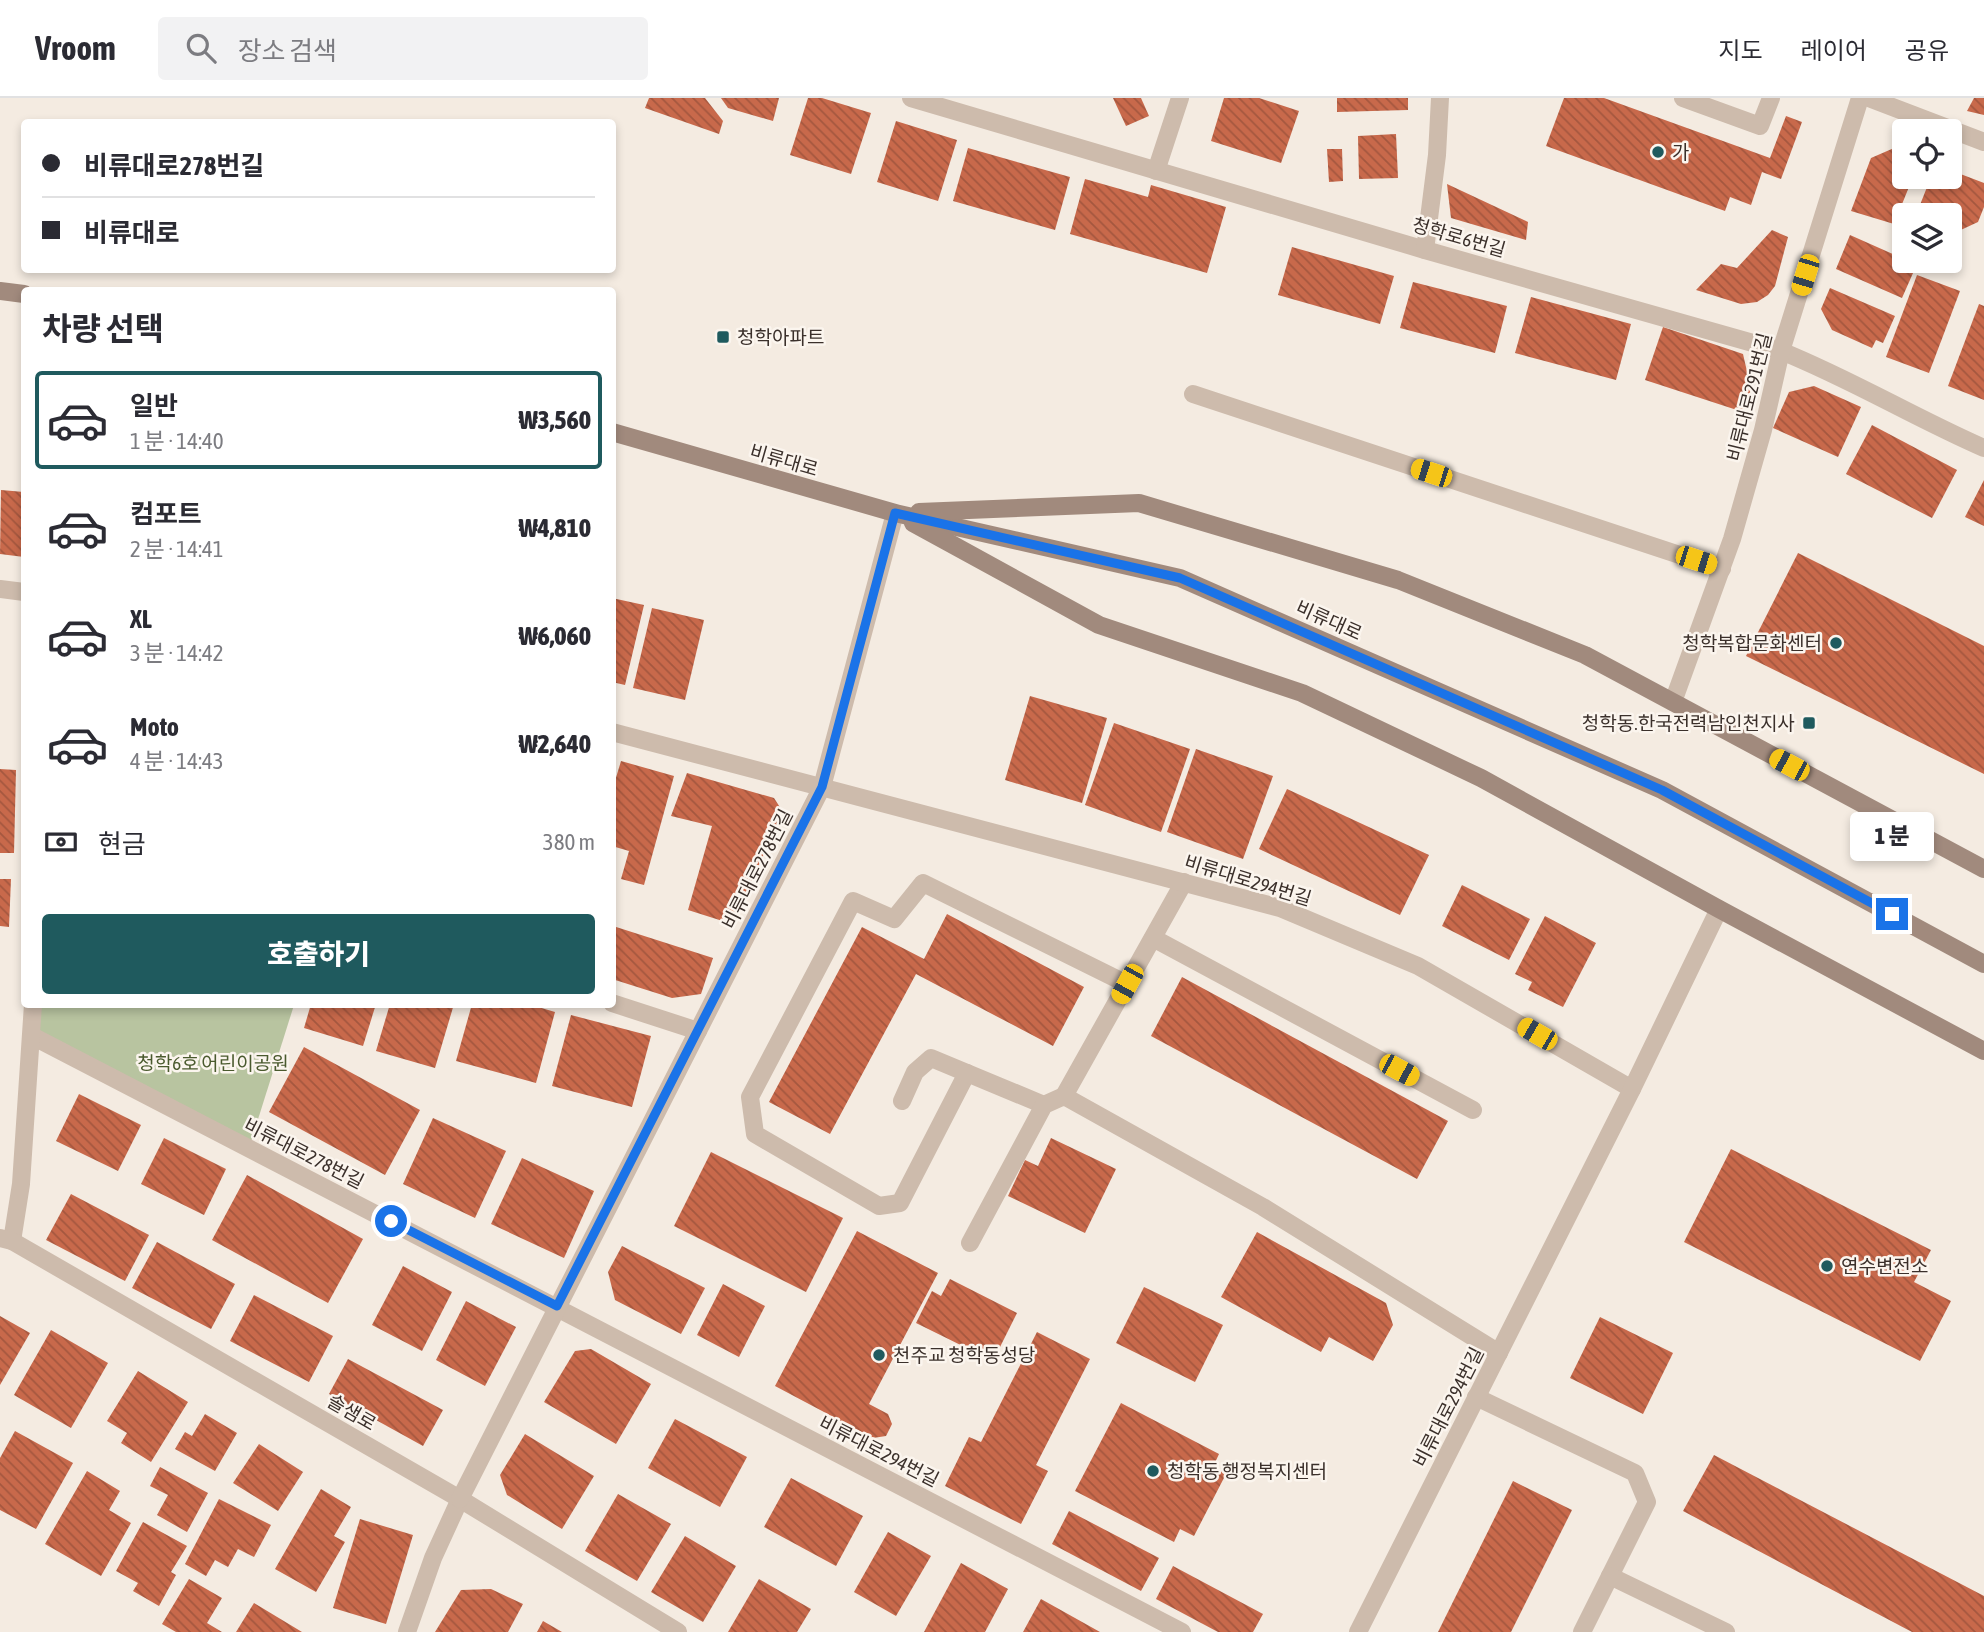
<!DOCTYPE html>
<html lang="ko">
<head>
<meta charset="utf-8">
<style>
	:root { --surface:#fff; --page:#f2f2f3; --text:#2b2b33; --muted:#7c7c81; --line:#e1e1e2; --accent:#1f5a5e }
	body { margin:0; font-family:"Asap Condensed","Noto Sans KR",sans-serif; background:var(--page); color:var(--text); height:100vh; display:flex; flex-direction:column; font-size:26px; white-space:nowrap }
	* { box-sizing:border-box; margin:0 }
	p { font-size:23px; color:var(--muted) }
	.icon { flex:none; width:38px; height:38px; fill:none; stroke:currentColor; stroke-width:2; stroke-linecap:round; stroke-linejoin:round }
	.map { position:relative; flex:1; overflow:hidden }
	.details { position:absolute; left:21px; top:189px; width:595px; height:721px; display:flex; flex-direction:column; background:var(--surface); border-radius:7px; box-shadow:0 4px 10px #0003 }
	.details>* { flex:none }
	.top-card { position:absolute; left:21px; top:21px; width:595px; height:154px; border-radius:7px; box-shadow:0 4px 10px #0003; display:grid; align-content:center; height:154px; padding:0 21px; background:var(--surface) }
	.controls { position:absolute; left:1892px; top:21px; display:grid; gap:14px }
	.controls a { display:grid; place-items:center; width:70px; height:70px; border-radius:7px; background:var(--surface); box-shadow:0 4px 10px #0003; font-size:35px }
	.end { position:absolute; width:32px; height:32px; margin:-16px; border:9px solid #1a73e8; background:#fff; box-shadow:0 0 0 4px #fff }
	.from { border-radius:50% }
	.bubble { position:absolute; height:49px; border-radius:7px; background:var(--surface); box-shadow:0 4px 10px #0003; font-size:23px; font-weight:800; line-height:49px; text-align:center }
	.car { position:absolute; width:21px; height:42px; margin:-21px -10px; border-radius:9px; box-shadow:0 0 5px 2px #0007; background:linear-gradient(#f5c518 24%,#345 0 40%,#f5c518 0 76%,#345 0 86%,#f5c518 0) }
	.top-card b { display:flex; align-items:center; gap:24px; height:66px; font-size:26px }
	.top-card b+b { border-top:2px solid var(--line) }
	.top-card i { width:18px; height:18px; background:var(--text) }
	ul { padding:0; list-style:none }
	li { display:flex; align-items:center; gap:21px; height:98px; margin:0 14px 10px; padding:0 7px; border:4px solid transparent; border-radius:7px }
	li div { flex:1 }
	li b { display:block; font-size:26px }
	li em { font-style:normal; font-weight:800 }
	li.active { border-color:var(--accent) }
	li>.icon { width:63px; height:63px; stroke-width:1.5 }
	h2 { padding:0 21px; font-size:32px; line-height:84px }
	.pay { display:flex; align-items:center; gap:18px; height:77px; padding:0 21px; font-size:26px }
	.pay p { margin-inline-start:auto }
	.primary-button { display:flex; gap:14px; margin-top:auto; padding:14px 21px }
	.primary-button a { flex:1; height:80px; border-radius:7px; background:var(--accent); color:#fff; font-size:28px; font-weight:800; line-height:80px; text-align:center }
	header { display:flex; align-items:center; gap:42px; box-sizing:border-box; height:98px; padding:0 35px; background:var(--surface); border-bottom:2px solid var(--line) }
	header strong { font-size:33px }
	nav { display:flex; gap:38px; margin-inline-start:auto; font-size:24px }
	.search { width:490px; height:63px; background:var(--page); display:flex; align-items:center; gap:18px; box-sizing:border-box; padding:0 24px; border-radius:7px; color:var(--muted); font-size:26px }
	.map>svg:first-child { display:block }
	.park { fill:#b8c4a0 }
	.building { fill:url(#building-back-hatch) }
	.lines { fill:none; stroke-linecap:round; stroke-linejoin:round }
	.service { stroke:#cdbbac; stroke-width:18 }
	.minor { stroke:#cdbbac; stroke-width:18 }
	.tertiary { stroke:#cdbbac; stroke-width:18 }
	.secondary { stroke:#a18a7d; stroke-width:18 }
	.route { stroke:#1a73e8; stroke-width:9 }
	.poi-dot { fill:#1f5a5e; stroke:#fbf5ee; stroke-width:2.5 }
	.labels { text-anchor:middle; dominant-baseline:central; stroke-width:5; stroke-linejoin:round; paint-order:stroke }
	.poi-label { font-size:19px; fill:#3b302b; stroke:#fbf5ee; text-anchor:start }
	.street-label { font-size:19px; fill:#3b302b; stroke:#fbf5ee }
	.park-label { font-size:19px; fill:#4a5a2e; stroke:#fbf5ee }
</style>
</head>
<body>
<header>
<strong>Vroom</strong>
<div class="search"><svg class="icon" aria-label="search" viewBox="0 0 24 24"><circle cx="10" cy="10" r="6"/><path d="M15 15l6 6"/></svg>장소 검색</div>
<nav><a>지도</a><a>레이어</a><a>공유</a></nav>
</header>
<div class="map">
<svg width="1984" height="1534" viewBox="0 0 1984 1534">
	<defs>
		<pattern id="building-back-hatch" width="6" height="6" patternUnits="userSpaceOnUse" patternTransform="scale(1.75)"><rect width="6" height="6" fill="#c8694b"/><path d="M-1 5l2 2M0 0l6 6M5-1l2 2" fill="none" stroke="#a4573f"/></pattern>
	</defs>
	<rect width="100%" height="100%" fill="#f4ebe1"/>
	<!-- park -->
	<path class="park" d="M 33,907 L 294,907 L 249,1050 L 32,938 Z"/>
	<!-- building -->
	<g class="building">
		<path d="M 649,0 L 705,0 L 723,23 L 719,36 L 645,10 Z"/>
		<path d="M 721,0 L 779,0 L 773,23 L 728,10 Z"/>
		<path d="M 808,0 L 822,0 L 871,15 L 851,76 L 790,57 Z"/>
		<path d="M 1113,0 L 1141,0 L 1149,18 L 1126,28 Z"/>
		<path d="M 1224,0 L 1259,0 L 1299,13 L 1281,65 L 1211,43 Z"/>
		<path d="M 1337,0 L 1408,0 L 1408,12 L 1337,14 Z"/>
		<path d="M 1564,0 L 1604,0 L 1770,60 L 1786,18 L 1802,24 L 1781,81 L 1762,74 L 1751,107 L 1730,99 L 1725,113 L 1546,48 Z"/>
		<path d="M 1974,0 L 1984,0 L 1984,17 L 1967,13 Z"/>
		<path d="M 896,23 L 957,42 L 938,103 L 877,84 Z"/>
		<path d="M 1396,36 L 1398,80 L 1359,81 L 1358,38 Z"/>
		<path d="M 1901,47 L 1904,48 L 1904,79 L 1913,79 L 1894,126 L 1851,113 L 1871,60 Z"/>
		<path d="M 968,50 L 1070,79 L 1055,132 L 953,103 Z"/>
		<path d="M 1327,51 L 1342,51 L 1343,83 L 1329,84 Z"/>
		<path d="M 1950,72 L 1984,85 L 1984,109 L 1978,124 L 1950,137 L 1950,117 L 1916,117 L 1931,79 L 1950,79 Z"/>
		<path d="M 1085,81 L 1148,99 L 1151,87 L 1226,109 L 1207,175 L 1070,136 Z"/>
		<path d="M 1447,86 L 1528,124 L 1526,142 L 1451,120 Z"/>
		<path d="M 1772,132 L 1788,139 L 1775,188 L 1768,197 L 1757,204 L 1741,206 L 1696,192 L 1721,166 L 1737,170 Z"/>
		<path d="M 1850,137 L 1904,161 L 1904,163 L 1917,166 L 1902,200 L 1836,171 Z"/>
		<path d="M 1292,149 L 1394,178 L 1380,226 L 1278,197 Z"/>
		<path d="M 1917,177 L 1960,193 L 1929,275 L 1886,259 Z"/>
		<path d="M 1413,184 L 1507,208 L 1495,255 L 1400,230 Z"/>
		<path d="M 1830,190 L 1895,218 L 1883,245 L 1876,242 L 1872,250 L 1832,232 L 1821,211 Z"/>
		<path d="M 1531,199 L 1631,226 L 1616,282 L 1515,255 Z"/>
		<path d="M 1979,206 L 1984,208 L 1984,302 L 1948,288 Z"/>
		<path d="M 1663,229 L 1743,256 L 1751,291 L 1743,314 L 1645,282 Z"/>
		<path d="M 1814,288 L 1861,309 L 1838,359 L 1773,330 L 1789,294 Z"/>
		<path d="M 1872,327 L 1957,372 L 1932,420 L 1846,376 Z"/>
		<path d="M 1984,382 L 1984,428 L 1965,419 Z"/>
		<path d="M 1,392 L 24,394 L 24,459 L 0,456 Z"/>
		<path d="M 1798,455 L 1984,548 L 1984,676 L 1746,558 Z"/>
		<path d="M 612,500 L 644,507 L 625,587 L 612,584 Z"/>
		<path d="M 652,510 L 704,522 L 685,602 L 633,590 Z"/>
		<path d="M 1030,598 L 1107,620 L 1082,705 L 1005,682 Z"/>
		<path d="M 1114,625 L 1190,651 L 1161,734 L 1085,707 Z"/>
		<path d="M 1196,651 L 1273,678 L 1243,761 L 1167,734 Z"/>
		<path d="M 621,663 L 674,678 L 644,787 L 621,781 L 629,753 L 612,748 L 612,693 Z"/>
		<path d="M 0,671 L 16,672 L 14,755 L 0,755 Z"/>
		<path d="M 687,675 L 774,700 L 783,714 L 732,826 L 688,812 L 712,728 L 671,718 Z"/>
		<path d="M 1287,691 L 1429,757 L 1400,817 L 1259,751 Z"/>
		<path d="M 0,781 L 11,781 L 9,829 L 0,828 Z"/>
		<path d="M 1462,787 L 1530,821 L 1509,862 L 1442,828 Z"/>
		<path d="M 947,816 L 1084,889 L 1053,948 L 916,876 L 830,1036 L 769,1004 L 862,829 L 924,861 Z"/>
		<path d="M 1545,818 L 1596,845 L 1563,909 L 1528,892 L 1532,884 L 1515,876 Z"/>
		<path d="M 613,828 L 713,860 L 701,896 L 672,900 L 612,881 Z"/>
		<path d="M 1182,879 L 1448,1023 L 1417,1081 L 1151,938 Z"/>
		<path d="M 311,906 L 376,906 L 363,948 L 304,930 Z"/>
		<path d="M 390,906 L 454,906 L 435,970 L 376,953 Z"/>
		<path d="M 472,906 L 528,906 L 555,914 L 536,985 L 456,963 Z"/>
		<path d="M 571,917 L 651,938 L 632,1009 L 552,988 Z"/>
		<path d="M 304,949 L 420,1012 L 385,1077 L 269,1014 Z"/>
		<path d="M 79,996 L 141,1027 L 118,1073 L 56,1043 Z"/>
		<path d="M 433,1020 L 506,1053 L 475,1120 L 403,1086 Z"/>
		<path d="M 164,1040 L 226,1071 L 204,1117 L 141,1086 Z"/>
		<path d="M 1051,1040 L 1116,1071 L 1085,1135 L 1008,1098 L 1025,1062 L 1038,1068 Z"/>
		<path d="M 1731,1051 L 1931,1152 L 1914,1184 L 1951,1203 L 1920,1263 L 1684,1144 Z"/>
		<path d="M 711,1054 L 843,1120 L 806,1194 L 674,1128 Z"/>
		<path d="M 522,1060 L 594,1093 L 564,1160 L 491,1126 Z"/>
		<path d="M 247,1077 L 363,1141 L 328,1205 L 212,1142 Z"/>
		<path d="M 71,1096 L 149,1137 L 125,1183 L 46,1142 Z"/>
		<path d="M 857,1133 L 938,1175 L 869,1306 L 888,1316 L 892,1326 L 886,1338 L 873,1340 L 775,1288 Z"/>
		<path d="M 1257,1134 L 1386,1205 L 1393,1227 L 1373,1263 L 1329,1239 L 1321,1254 L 1221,1199 Z"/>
		<path d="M 157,1144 L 235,1186 L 211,1231 L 132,1190 Z"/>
		<path d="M 622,1148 L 705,1190 L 681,1236 L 615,1202 L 608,1174 Z"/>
		<path d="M 403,1168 L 452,1194 L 422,1253 L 372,1227 Z"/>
		<path d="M 950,1181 L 1017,1215 L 993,1263 L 916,1225 L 932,1193 L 941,1198 Z"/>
		<path d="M 723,1186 L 765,1208 L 739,1259 L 697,1237 Z"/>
		<path d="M 1144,1189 L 1223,1227 L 1195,1284 L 1116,1245 Z"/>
		<path d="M 254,1197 L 333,1238 L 309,1284 L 230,1243 Z"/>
		<path d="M 466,1203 L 516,1229 L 485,1288 L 436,1262 Z"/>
		<path d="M 0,1218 L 30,1235 L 0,1287 Z"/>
		<path d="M 1600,1219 L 1673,1255 L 1643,1316 L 1570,1280 Z"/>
		<path d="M 51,1232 L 108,1265 L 71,1330 L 14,1297 Z"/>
		<path d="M 1037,1234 L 1090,1261 L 1036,1367 L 1048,1373 L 1021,1426 L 945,1388 L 969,1339 L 981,1344 Z"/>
		<path d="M 591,1251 L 651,1286 L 616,1346 L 544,1304 L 575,1253 Z"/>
		<path d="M 348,1261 L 443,1312 L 423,1348 L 329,1296 Z"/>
		<path d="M 138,1273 L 188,1304 L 151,1364 L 121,1345 L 127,1335 L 107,1323 Z"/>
		<path d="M 1121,1305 L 1219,1356 L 1213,1369 L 1226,1376 L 1194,1438 L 1180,1431 L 1174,1444 L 1075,1393 Z"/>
		<path d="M 205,1316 L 237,1335 L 215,1373 L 175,1351 L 185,1334 L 192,1338 Z"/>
		<path d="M 675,1321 L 747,1359 L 720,1409 L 648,1370 Z"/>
		<path d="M 15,1333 L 73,1365 L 36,1431 L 0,1412 L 0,1360 Z"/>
		<path d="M 525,1336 L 594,1378 L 562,1431 L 507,1397 L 500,1377 Z"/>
		<path d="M 259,1346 L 303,1374 L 278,1413 L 233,1385 Z"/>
		<path d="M 1714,1357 L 1984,1498 L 1984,1534 L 1912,1534 L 1683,1413 Z"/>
		<path d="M 160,1369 L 208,1395 L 187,1434 L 157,1417 L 168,1397 L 150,1388 Z"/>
		<path d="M 87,1373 L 120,1393 L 109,1412 L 131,1425 L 101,1478 L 45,1446 Z"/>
		<path d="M 791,1380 L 863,1418 L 836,1468 L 764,1429 Z"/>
		<path d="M 1513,1383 L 1572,1412 L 1511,1534 L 1438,1534 Z"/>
		<path d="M 321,1391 L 351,1409 L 334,1438 L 345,1444 L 316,1494 L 275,1471 Z"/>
		<path d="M 618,1396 L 671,1426 L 637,1483 L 585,1453 Z"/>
		<path d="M 219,1401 L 271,1427 L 254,1459 L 238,1451 L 228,1469 L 215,1462 L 206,1478 L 185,1466 Z"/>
		<path d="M 1069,1413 L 1159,1460 L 1141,1493 L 1052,1446 Z"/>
		<path d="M 360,1421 L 413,1437 L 386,1526 L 333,1510 Z"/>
		<path d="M 143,1424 L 187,1448 L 171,1474 L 176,1477 L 159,1508 L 133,1493 L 138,1485 L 116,1473 Z"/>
		<path d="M 888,1434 L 931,1458 L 896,1518 L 854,1494 Z"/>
		<path d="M 685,1438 L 736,1468 L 703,1524 L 651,1494 Z"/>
		<path d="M 961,1465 L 1008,1491 L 985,1534 L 924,1534 Z"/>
		<path d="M 1173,1468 L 1263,1516 L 1253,1534 L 1218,1534 L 1156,1501 Z"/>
		<path d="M 189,1481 L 222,1500 L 207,1525 L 222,1534 L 176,1534 L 162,1526 Z"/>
		<path d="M 759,1481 L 811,1511 L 797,1534 L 728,1534 Z"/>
		<path d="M 491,1491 L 523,1506 L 508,1534 L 435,1534 L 461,1492 Z"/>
		<path d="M 1041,1501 L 1100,1534 L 1023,1534 Z"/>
		<path d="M 254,1505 L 302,1534 L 236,1534 Z"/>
		<path d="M 543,1523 L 562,1534 L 537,1534 Z"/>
	</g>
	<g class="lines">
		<!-- service -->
		<g class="service">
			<path d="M 911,0 L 1425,152 L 1781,253 C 1851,281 1915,320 1984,350"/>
			<path d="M 1683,0 L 1760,28 L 1771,0"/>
			<path d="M 1869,0 L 1984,44"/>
			<path d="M 1156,73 L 1180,0"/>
			<path d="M 1425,152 L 1437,57 L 1440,0"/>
			<path d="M 1193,296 L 1722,471"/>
			<path d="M 1675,603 L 1673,604 L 1732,441 L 1763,332 L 1781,253 L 1860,0"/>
			<path d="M 1153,840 L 1473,1012"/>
			<path d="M 612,905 L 698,933"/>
			<path d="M 32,938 L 1182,1534"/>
			<path d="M 967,975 L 900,1105 L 879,1108 L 755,1036 L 750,999 L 853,803 L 894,821 L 923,785 L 1127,886"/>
			<path d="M 1064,998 L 1184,784"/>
			<path d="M 902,1003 L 915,974 L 931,960 L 1044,1007"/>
			<path d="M 12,1143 L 21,1086 L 33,906"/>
			<path d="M 970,1145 L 1044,1007 L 1064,998 L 1263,1109 L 1499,1255"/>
			<path d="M 1476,1299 L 1635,1375 L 1647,1404 L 1582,1534"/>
			<path d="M 1610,1478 L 1726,1534"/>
			<path d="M 407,1534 L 433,1460 L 460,1401"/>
		</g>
		<!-- minor -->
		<g class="minor">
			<path d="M 0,491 L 24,494"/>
			<path d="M 612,634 L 1280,810 L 1418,868 L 1632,991"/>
			<path d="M 0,1140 L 12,1143 L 460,1401 L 678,1534"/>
			<path d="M 460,1401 L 822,689 L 895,415"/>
		</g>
		<!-- tertiary -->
		<path class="tertiary" d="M 1358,1534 L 1632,991 L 1719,811"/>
		<!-- secondary -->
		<g class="secondary">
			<path d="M 0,193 L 24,196"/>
			<path d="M 612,334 L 895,415 L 1180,480 L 1662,692 L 1984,866"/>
			<path d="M 919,414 L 1139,405 L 1398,482 L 1585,557 L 1984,771"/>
			<path d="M 913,425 L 1099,527 L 1302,595 L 1481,680 L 1719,811 L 1984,953"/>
		</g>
	</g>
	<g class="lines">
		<!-- route -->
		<path class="route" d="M 391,1123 L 557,1208 L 822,689 L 895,415 L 1180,480 L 1662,692 L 1892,816"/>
	</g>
	<!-- markers -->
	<g class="poi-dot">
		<circle cx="1658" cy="54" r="7"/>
		<rect x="716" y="232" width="14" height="14" rx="3.5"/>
		<circle cx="1836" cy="545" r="7"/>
		<rect x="1802" y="618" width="14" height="14" rx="3.5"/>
		<circle cx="1827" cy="1168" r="7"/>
		<circle cx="879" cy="1257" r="7"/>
		<circle cx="1153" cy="1373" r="7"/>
	</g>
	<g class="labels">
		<!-- poi labels -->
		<g class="poi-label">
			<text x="1672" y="54">가</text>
			<text x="737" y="239">청학아파트</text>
			<text x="1822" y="545" text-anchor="end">청학복합문화센터</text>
			<text x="1795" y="625" text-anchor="end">청학동.한국전력남인천지사</text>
			<text x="1841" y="1168">연수변전소</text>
			<text x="893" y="1257">천주교 청학동성당</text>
			<text x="1167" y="1373">청학동 행정복지센터</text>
		</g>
		<!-- street labels -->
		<g class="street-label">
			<text transform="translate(1459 139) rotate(16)">청학로6번길</text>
			<text transform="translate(1749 299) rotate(-76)">비류대로291번길</text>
			<text transform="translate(784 362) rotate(16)">비류대로</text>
			<text transform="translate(1329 522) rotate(24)">비류대로</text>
			<text transform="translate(757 771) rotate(-63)">비류대로278번길</text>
			<text transform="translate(1248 782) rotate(17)">비류대로294번길</text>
			<text transform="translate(304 1055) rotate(27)">비류대로278번길</text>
			<text transform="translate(1448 1309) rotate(-63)">비류대로294번길</text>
			<text transform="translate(352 1314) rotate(30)">솔샘로</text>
			<text transform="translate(879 1353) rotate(27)">비류대로294번길</text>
		</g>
		<!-- park labels -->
		<g class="park-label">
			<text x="213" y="965">청학6호 어린이공원</text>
		</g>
	</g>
</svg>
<div class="controls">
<a><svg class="icon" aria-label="locate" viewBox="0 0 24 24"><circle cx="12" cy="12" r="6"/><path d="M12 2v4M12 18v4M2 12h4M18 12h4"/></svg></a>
<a><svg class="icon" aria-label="layers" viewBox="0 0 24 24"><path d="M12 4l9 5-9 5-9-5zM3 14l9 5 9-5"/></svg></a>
</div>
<i class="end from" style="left:391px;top:1123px"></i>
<i class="end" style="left:1892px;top:816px"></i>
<div class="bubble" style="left:1850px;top:714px;width:84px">1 분</div>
<i class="car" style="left:1805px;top:177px;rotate:197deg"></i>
<i class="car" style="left:1431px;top:375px;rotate:288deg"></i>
<i class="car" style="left:1696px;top:462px;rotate:108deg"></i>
<i class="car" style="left:1789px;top:667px;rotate:298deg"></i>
<i class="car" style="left:1127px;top:886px;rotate:209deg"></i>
<i class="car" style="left:1537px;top:936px;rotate:300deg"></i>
<i class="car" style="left:1399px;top:972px;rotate:118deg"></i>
<div class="top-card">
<b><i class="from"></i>비류대로278번길</b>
<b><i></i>비류대로</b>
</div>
<section class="details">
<h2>차량 선택</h2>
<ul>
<li class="active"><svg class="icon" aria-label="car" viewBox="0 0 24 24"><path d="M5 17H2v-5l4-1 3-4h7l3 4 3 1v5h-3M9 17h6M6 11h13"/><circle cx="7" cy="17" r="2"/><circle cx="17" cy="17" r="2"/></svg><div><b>일반</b><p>1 분 · 14:40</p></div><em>₩3,560</em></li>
<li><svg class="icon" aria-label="car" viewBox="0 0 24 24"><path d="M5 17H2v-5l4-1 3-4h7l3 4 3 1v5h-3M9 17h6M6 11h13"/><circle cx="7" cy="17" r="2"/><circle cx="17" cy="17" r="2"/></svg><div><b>컴포트</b><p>2 분 · 14:41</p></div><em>₩4,810</em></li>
<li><svg class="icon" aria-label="car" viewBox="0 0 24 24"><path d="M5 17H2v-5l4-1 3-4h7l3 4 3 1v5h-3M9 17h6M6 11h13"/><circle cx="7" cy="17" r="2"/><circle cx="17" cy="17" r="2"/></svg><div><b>XL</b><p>3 분 · 14:42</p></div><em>₩6,060</em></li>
<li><svg class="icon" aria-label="car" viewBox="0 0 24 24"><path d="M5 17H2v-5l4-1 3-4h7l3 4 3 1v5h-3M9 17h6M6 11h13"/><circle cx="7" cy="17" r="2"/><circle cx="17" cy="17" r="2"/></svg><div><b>Moto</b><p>4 분 · 14:43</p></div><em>₩2,640</em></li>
</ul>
<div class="pay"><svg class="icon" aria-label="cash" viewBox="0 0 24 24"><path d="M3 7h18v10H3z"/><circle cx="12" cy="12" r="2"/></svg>현금<p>380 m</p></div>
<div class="primary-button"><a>호출하기</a></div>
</section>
</div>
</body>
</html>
